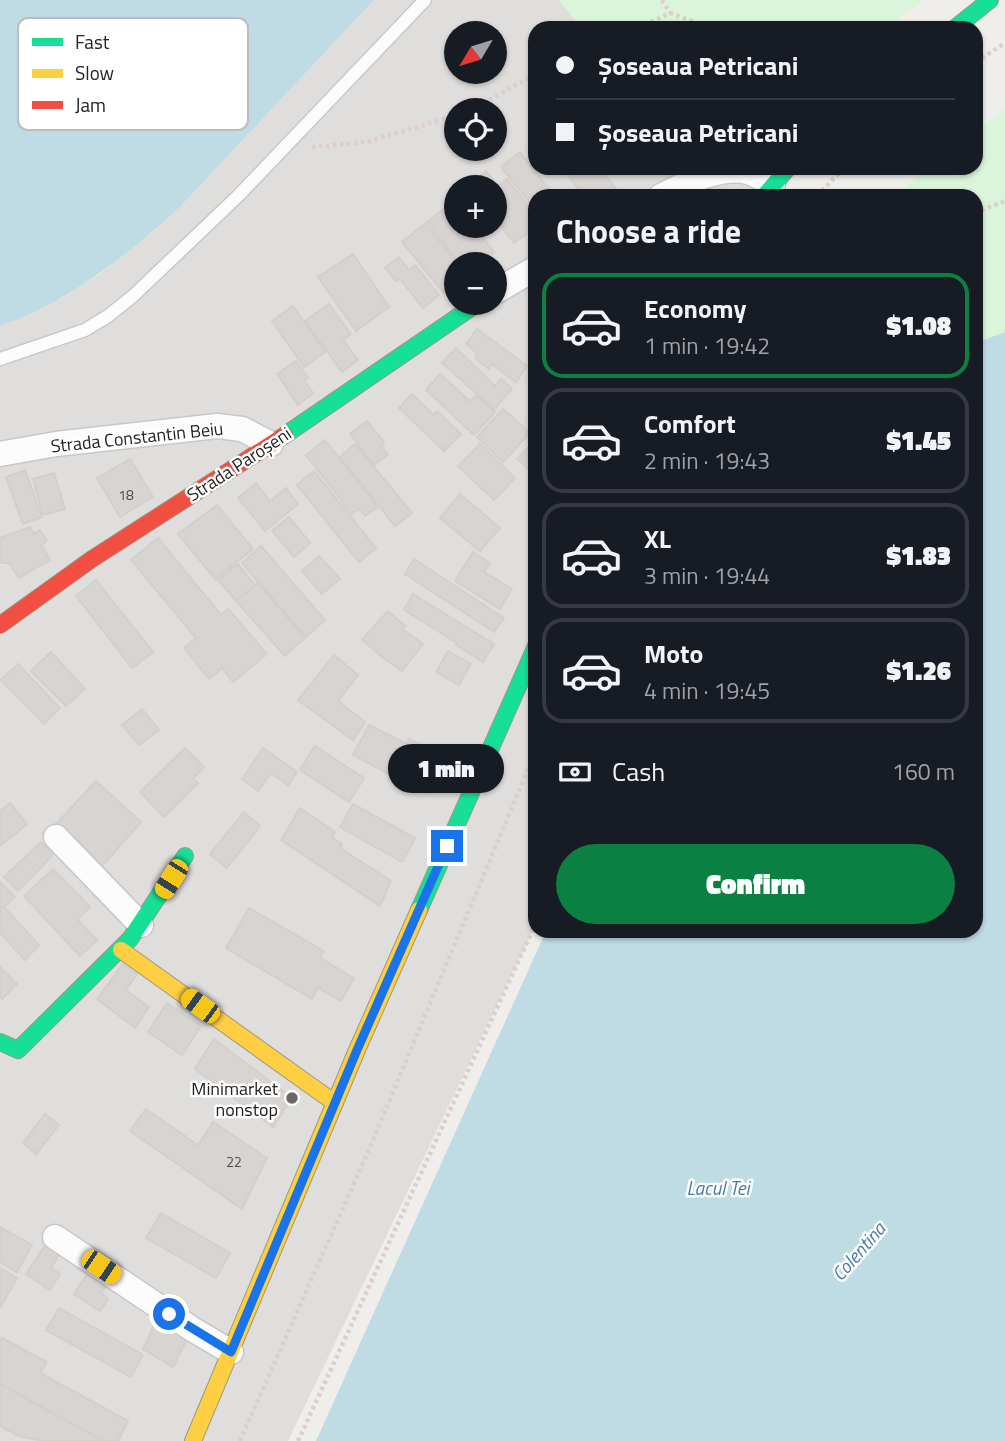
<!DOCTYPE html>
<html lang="en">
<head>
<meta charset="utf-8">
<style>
	:root { --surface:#171b24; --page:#242831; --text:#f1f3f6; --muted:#9ea1a6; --line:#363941; --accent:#0b8043 }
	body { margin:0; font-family:"Titillium Web",sans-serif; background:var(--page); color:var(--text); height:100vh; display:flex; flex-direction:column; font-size:26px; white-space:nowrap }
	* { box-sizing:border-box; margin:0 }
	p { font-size:23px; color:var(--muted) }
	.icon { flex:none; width:38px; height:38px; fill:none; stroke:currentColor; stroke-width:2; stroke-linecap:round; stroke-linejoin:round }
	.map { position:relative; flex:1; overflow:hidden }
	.side { position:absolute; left:528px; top:189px; width:455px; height:749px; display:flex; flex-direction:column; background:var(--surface); border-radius:21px; box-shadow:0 2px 5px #0004 }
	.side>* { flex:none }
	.top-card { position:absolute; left:528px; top:21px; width:455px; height:154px; border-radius:21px; box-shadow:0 2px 5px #0004; display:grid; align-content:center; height:154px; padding:0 28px; background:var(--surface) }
	.needle { width:46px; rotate:232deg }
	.tools { position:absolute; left:444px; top:21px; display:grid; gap:14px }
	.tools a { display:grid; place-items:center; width:63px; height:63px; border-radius:50%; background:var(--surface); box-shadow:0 2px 5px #0004; font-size:35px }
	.end { position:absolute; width:32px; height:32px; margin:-16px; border:9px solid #1a73e8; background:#fff; box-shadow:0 0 0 4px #fff }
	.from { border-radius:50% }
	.bubble { position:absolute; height:49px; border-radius:24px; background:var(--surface); box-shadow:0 2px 5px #0004; font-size:23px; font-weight:800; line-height:49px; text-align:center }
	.car { position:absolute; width:21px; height:42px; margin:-21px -10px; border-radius:9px; box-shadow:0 0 5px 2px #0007; background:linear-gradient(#f5c518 24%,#345 0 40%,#f5c518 0 76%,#345 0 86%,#f5c518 0) }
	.top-card b { display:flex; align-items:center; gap:24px; height:66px; font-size:26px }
	.top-card b+b { border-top:2px solid var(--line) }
	.top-card i { width:18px; height:18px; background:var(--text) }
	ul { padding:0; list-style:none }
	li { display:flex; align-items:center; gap:21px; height:105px; margin:0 14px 10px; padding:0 14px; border:4px solid var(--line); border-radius:21px }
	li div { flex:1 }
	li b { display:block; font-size:26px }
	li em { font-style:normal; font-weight:800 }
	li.current { border-color:var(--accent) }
	li>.icon { width:63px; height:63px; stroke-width:1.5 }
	h2 { padding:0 28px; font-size:32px; line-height:84px }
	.pay { display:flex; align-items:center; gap:18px; height:77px; padding:0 28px; font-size:26px }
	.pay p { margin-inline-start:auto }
	.cta { display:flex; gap:14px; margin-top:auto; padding:14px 28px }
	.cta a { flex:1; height:80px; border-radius:42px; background:var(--accent); color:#fff; font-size:28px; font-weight:800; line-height:80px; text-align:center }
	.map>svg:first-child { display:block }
	.residential { fill:#dfdedc; fill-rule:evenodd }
	.park { fill:#daf5da }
	.parking { fill:#e0dfde }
	.water { fill:#bfdbe3 }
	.building { fill:#d7d4d2; stroke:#d3d0cc; stroke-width:2 }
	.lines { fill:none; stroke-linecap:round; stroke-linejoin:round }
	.lane-casing { stroke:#c9c8c7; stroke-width:15 }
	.street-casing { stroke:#c9c8c7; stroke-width:27 }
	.fast-casing { stroke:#999a82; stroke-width:18 }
	.slow-casing { stroke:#999a82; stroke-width:18 }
	.jam-casing { stroke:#999a82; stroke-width:18 }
	.path { stroke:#dccecd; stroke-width:4.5; stroke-dasharray:3.5 3.5; stroke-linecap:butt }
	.lane { stroke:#fdfcfc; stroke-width:12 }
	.street { stroke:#fdfcfc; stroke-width:24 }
	.fast { stroke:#16e098; stroke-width:16 }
	.slow { stroke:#ffcf43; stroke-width:16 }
	.jam { stroke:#f24e42; stroke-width:16 }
	.route { stroke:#1a73e8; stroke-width:9 }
	.poi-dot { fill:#6a6968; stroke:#fff; stroke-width:2.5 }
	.labels { text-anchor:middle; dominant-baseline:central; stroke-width:5; stroke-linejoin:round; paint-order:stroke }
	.number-label { font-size:14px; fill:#4f4e4e }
	.street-label { font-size:18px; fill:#222; stroke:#fff }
	.poi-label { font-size:18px; fill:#222; stroke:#fff; text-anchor:end }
	.water-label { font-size:19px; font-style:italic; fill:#4a7aab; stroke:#fff }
	.key { fill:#fff; stroke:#bdbdbd; stroke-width:2 }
	.key-label { font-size:19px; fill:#222 }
</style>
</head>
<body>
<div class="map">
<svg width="1005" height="1441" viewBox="0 0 1005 1441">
	<rect width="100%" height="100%" fill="#f0eeeb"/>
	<!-- residential -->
	<path class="residential" d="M 374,0 L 641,0 L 659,28 L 536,28 L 536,168 L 746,168 L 763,196 L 536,196 L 535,926 L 288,1441 L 0,1441 L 0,326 L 64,297 L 98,275 L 151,233 L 178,209 ZM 457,33 L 495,33 L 495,72 L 457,72 ZM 457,110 L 495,110 L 495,149 L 457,149 ZM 457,187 L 495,187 L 495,226 L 457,226 ZM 457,264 L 495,264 L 495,303 L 457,303 Z"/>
	<!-- park -->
	<g class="park">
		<path d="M 559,0 L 924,0 L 887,28 L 581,28 Z"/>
		<path d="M 1005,109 L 1005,332 L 977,343 L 976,196 L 895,196 L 927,168 L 976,168 L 977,130 Z"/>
	</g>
	<!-- parking -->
	<path class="parking" d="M 216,963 L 324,1030 L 307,1066 L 197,989 Z"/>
	<!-- water -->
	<g class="water">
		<path d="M 0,0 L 374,0 L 178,209 C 124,257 69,302 0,326 Z"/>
		<path d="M 1005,332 L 1005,1441 L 316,1441 L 546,931 L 976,931 L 976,343 Z"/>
	</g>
	<!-- building -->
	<g class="building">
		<path d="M 520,152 L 554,196 L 536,196 L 536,211 L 501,167 Z"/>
		<path d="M 575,168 L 599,168 L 618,191 L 611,196 L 584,196 L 567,175 Z"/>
		<path d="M 486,171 L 498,187 L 507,179 L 536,216 L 536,227 L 514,243 L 495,219 L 495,187 L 471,187 L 469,185 Z"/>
		<path d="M 454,201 L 457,204 L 457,226 L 474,226 L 494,252 L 478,264 L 460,264 L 427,222 Z"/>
		<path d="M 425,224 L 458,264 L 457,283 L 444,293 L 402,242 Z"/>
		<path d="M 353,254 L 389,307 L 356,331 L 318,277 Z"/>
		<path d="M 399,257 L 409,270 L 415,265 L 439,295 L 423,308 L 400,279 L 396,281 L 385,268 Z"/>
		<path d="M 329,304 L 351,334 L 343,340 L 358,360 L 342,372 L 305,321 Z"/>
		<path d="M 293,306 L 325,352 L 304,367 L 272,321 Z"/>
		<path d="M 477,329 L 527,366 L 516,382 L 492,364 L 489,369 L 475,358 L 478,354 L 466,344 Z"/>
		<path d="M 456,348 L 495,386 L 501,379 L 512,389 L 494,409 L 442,363 Z"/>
		<path d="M 296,361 L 308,378 L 304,380 L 313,393 L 298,405 L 277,374 Z"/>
		<path d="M 440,374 L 470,401 L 476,395 L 495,412 L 474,435 L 426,390 Z"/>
		<path d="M 412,394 L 434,415 L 437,411 L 461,434 L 444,451 L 399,408 Z"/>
		<path d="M 503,409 L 530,433 L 503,462 L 477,437 Z"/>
		<path d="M 367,421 L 384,442 L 381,445 L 388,455 L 374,465 L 350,434 Z"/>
		<path d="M 536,439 L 536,475 L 517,459 Z"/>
		<path d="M 325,440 L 378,507 L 365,516 L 359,509 L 352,514 L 306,455 Z"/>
		<path d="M 355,444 L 412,513 L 395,526 L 340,457 Z"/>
		<path d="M 480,444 L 515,478 L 494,500 L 458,466 Z"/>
		<path d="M 130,459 L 153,497 L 120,517 L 97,478 Z"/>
		<path d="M 25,470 L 42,517 L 23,524 L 6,477 Z"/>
		<path d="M 314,471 L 376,548 L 359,562 L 297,485 Z"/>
		<path d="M 54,473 L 65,509 L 43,515 L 33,479 Z"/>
		<path d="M 256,483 L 270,501 L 286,488 L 298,504 L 265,531 L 238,498 Z"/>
		<path d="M 460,494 L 500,528 L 480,551 L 440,518 Z"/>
		<path d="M 217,505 L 253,549 L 215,579 L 178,534 Z"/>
		<path d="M 289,517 L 310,543 L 294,557 L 272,531 Z"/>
		<path d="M 30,527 L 34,534 L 40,530 L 47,541 L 41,545 L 50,560 L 19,578 L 9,563 L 2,563 L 0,559 L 0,538 Z"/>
		<path d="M 158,538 L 221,615 L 228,609 L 267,654 L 233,682 L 222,668 L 209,679 L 184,648 L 196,638 L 131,560 Z"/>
		<path d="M 261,546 L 325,620 L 306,637 L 242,563 Z"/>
		<path d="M 473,552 L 490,563 L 484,572 L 512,589 L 500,609 L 455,581 Z"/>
		<path d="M 319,556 L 340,579 L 322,594 L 302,571 Z"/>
		<path d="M 414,559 L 504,618 L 494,632 L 405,574 Z"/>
		<path d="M 238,564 L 255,585 L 236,601 L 218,580 Z"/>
		<path d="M 96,580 L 153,652 L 132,668 L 76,596 Z"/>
		<path d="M 258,583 L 305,638 L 285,656 L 236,601 Z"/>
		<path d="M 413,594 L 494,644 L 483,662 L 456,645 L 457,643 L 404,610 Z"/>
		<path d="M 388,611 L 405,626 L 402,629 L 423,644 L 402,671 L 382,657 L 362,640 Z"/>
		<path d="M 448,651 L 471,664 L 459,685 L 436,672 Z"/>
		<path d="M 51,652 L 85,689 L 66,706 L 31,671 Z"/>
		<path d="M 334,655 L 358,675 L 338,701 L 365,722 L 353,740 L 298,700 Z"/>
		<path d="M 18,664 L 60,708 L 44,724 L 1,680 Z"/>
		<path d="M 142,709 L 159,730 L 139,745 L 122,725 Z"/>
		<path d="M 369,725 L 407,744 L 409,739 L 429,749 L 426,754 L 441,761 L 425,793 L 353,755 Z"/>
		<path d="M 315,746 L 364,778 L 349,802 L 300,770 Z"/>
		<path d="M 185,748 L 204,767 L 193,779 L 198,783 L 164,817 L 140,792 Z"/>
		<path d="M 263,748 L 297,772 L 288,785 L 271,773 L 258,791 L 242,779 Z"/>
		<path d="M 96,781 L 141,822 L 102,866 L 56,824 Z"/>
		<path d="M 10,803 L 27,824 L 0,846 L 0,811 Z"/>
		<path d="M 353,804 L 415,838 L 402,862 L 340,827 Z"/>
		<path d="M 300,808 L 335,832 L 332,838 L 342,844 L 340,848 L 391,881 L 380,906 L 281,840 Z"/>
		<path d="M 244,812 L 260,826 L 227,868 L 210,854 Z"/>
		<path d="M 41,842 L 53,855 L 18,891 L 4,877 Z"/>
		<path d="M 53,869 L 90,907 L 77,919 L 97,940 L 80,956 L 24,896 Z"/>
		<path d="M 0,882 L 15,897 L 4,907 L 39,945 L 25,960 L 0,933 Z"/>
		<path d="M 249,908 L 324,951 L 320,958 L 354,978 L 341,1001 L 318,988 L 312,999 L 226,948 Z"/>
		<path d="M 123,964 L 137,974 L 126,990 L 149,1007 L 135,1028 L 97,999 Z"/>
		<path d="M 0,967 L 17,984 L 2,999 L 0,996 Z"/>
		<path d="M 167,1003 L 201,1026 L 182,1055 L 148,1032 Z"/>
		<path d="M 214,1039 L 292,1098 L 273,1127 L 195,1069 Z"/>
		<path d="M 146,1109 L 198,1145 L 213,1122 L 267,1158 L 242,1209 L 130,1131 Z"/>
		<path d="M 45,1114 L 59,1125 L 36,1154 L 23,1143 Z"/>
		<path d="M 161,1213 L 230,1253 L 216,1278 L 146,1238 Z"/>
		<path d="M 0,1227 L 32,1245 L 17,1272 L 0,1262 Z"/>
		<path d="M 48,1241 L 62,1250 L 51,1268 L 60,1274 L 50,1290 L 26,1274 Z"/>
		<path d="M 0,1268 L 17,1278 L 0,1308 Z"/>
		<path d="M 91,1269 L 109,1281 L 101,1293 L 108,1299 L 100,1311 L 74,1294 Z"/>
		<path d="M 59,1308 L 143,1355 L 131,1377 L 46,1330 Z"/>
		<path d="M 159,1314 L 189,1335 L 173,1367 L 143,1349 Z"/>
		<path d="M 2,1338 L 47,1362 L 40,1373 L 128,1421 L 118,1441 L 103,1441 L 0,1384 L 0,1342 Z"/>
		<path d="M 0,1384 L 103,1441 L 42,1441 L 19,1436 L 0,1426 Z"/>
	</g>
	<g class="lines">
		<!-- lane casing -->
		<g class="lane-casing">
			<path id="lane" d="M 0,359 L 85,330 L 108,316 L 133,296 L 239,195 L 425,0"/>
		</g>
		<!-- street casing -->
		<g class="street-casing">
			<g id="street">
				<path d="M 661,196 C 684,184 720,165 748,172 C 756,174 765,181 773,184"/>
				<path d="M 495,292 L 536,268"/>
				<path d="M 0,454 L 56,444 L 217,426 L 242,429 L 271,444"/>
				<path d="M 56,837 L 141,925"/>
				<path d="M 55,1237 L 192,1329 L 231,1352"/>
			</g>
		</g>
		<!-- fast casing -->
		<g class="fast-casing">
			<g id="fast">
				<path d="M 955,28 L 990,0"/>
				<path d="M 764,196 L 788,168"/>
				<path d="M 285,435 L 478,303"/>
				<path d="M 419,910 L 536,646"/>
				<path d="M 0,1042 L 18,1050 L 130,939 L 185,856"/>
			</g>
		</g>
		<!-- slow casing -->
		<g class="slow-casing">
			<g id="slow">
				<path d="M 121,950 L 335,1103"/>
				<path d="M 193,1441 L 357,1050 L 419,910"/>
			</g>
		</g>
		<!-- jam casing -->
		<g class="jam-casing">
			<path id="jam" d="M 0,625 L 92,559 L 285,435"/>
		</g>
		<!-- path -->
		<g class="path">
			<path d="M 662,0 L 670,13"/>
			<path d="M 638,28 L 670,13 L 692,21 L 697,28"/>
			<path d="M 976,62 L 1005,43"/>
			<path d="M 471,110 L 536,74"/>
			<path d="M 312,147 L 366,142 L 457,115"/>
			<path d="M 817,196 L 844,168"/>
			<path d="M 976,215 L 984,209 L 1005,201"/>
			<path d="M 240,1441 L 370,1147 L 536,750"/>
			<path d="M 298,1441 L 536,923"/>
		</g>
		<!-- lane -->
		<use href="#lane" class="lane"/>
		<!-- street -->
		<use href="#street" class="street"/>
		<!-- fast -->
		<use href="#fast" class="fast"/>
		<!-- slow -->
		<use href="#slow" class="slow"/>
		<!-- jam -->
		<use href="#jam" class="jam"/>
	</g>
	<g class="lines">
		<!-- route -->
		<path class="route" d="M 169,1314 L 231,1352 L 357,1050 L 447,846"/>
	</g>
	<!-- markers -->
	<circle class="poi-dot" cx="292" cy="1098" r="7"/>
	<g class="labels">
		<!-- number labels -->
		<g class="number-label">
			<text x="126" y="494">18</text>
			<text x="234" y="1161">22</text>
		</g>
		<!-- street labels -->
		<g class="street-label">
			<text transform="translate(137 437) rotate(-6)">Strada Constantin Beiu</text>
			<text transform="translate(239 464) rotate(-33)">Strada Paroșeni</text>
		</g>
		<!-- poi labels -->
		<g class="poi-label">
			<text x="278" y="1088">Minimarket<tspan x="278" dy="21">nonstop</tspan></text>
		</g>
		<!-- water labels -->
		<g class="water-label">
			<text x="718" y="1187">Lacul Tei</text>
			<text transform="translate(858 1251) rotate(-49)">Colentina</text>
		</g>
	</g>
	<!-- legend -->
	<rect x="18" y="18" width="230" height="112" rx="10" class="key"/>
	<rect x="32" y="38" width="31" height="8" fill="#16e098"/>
	<rect x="32" y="69" width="31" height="9" fill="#ffcf43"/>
	<rect x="32" y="101" width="31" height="8" fill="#f24e42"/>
	<g class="key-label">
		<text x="75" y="49">Fast</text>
		<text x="75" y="80">Slow</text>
		<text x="75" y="112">Jam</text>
	</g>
</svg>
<div class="tools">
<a><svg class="needle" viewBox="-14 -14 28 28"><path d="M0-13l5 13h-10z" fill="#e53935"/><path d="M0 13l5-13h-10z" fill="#9ea1a6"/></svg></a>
<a><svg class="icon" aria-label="locate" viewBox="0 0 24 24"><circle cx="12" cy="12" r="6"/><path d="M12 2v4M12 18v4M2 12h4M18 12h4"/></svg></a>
<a>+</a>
<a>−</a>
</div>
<i class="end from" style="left:169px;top:1314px"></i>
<i class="end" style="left:447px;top:846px"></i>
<div class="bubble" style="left:388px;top:744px;width:116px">1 min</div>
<i class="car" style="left:171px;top:879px;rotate:212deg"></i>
<i class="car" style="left:200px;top:1006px;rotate:306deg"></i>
<i class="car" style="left:101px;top:1267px;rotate:124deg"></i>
<div class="top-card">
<b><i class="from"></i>Șoseaua Petricani</b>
<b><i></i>Șoseaua Petricani</b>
</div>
<section class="side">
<h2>Choose a ride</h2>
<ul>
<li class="current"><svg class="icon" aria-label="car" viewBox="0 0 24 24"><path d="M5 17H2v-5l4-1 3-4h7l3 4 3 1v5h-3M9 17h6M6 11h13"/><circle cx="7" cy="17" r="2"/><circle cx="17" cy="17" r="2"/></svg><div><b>Economy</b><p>1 min · 19:42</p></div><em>$1.08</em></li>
<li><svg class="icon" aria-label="car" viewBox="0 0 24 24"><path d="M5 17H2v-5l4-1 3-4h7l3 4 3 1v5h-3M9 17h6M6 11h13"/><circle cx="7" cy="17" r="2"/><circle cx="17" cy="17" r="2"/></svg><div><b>Comfort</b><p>2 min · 19:43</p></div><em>$1.45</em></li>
<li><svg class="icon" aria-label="car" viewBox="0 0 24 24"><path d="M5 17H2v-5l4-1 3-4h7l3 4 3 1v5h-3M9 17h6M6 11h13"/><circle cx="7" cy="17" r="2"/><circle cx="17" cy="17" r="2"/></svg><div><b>XL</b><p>3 min · 19:44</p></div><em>$1.83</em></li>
<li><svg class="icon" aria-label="car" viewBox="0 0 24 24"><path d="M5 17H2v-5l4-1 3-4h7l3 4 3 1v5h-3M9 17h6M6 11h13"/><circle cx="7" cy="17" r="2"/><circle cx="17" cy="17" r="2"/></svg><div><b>Moto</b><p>4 min · 19:45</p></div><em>$1.26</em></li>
</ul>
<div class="pay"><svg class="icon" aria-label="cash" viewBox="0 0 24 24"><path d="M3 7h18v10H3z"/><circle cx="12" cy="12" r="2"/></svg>Cash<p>160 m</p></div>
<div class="cta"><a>Confirm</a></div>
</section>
</div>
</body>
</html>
